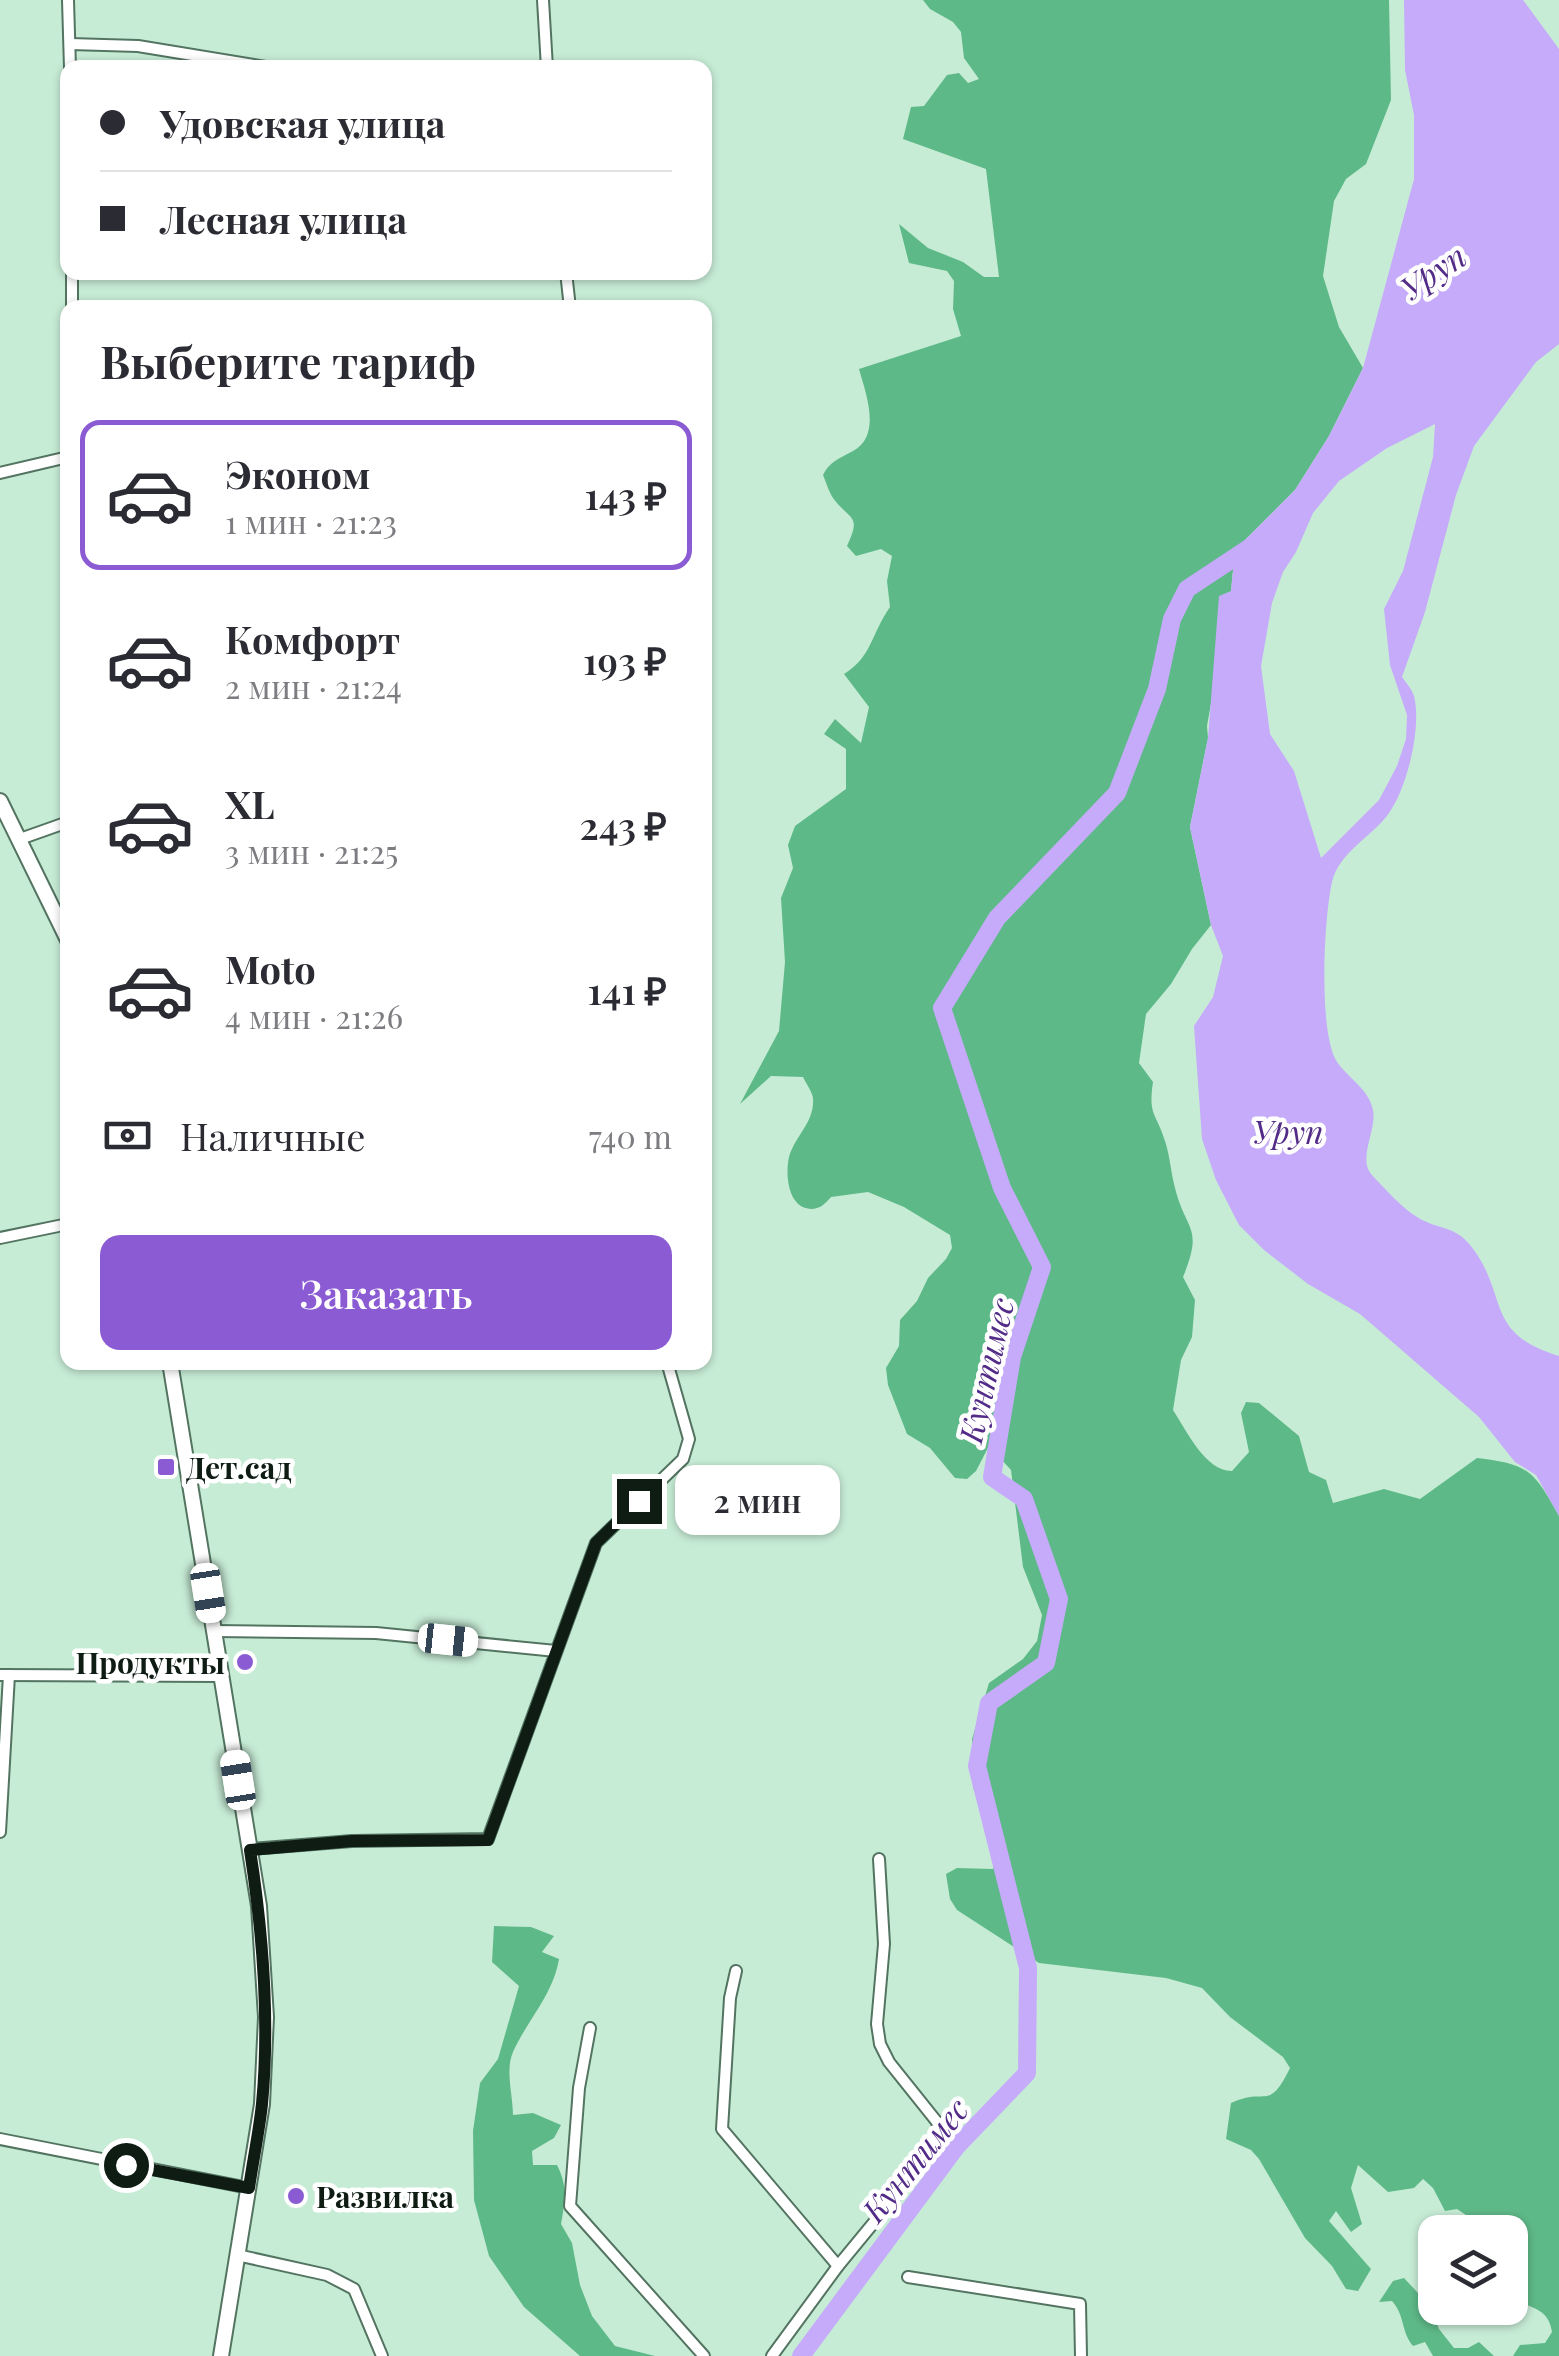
<!DOCTYPE html>
<html lang="ru">
<head>
<meta charset="utf-8">
<style>
	:root { --surface:#fff; --page:#f7f7f7; --text:#2b2b33; --muted:#7c7c81; --line:#e1e1e2; --accent:#8b5bd4 }
	body { margin:0; font-family:"Playfair Display",serif; background:var(--page); color:var(--text); height:100vh; display:flex; flex-direction:column; font-size:38px; white-space:nowrap }
	* { box-sizing:border-box; margin:0 }
	p { font-size:32px; color:var(--muted) }
	.icon { flex:none; width:55px; height:55px; fill:none; stroke:currentColor; stroke-width:2; stroke-linecap:round; stroke-linejoin:round }
	.map { position:relative; flex:1; overflow:hidden }
	.side { position:absolute; left:60px; top:300px; width:652px; height:1070px; display:flex; flex-direction:column; background:var(--surface); border-radius:20px; box-shadow:0 2px 8px #0004 }
	.side>* { flex:none }
	.top-card { position:absolute; left:60px; top:60px; width:652px; height:220px; border-radius:20px; box-shadow:0 2px 8px #0004; display:grid; align-content:center; height:220px; padding:0 40px; background:var(--surface) }
	.fabs { position:absolute; left:1418px; top:2215px; display:grid; gap:20px }
	.fabs a { display:grid; place-items:center; width:110px; height:110px; border-radius:20px; background:var(--surface); box-shadow:0 2px 8px #0004; font-size:50px }
	.end { position:absolute; width:45px; height:45px; margin:-22px; border:12px solid #0e1c14; background:#fff; box-shadow:0 0 0 5px #fff }
	.from { border-radius:50% }
	.bubble { position:absolute; height:70px; border-radius:20px; background:var(--surface); box-shadow:0 2px 8px #0004; font-size:32px; font-weight:600; line-height:70px; text-align:center }
	.car { position:absolute; width:30px; height:60px; margin:-30px -15px; border-radius:12px; box-shadow:0 0 8px 2px #0007; background:linear-gradient(#fff 24%,#345 0 40%,#fff 0 76%,#345 0 86%,#fff 0) }
	.top-card b { display:flex; align-items:center; gap:35px; height:95px; font-size:38px }
	.top-card b+b { border-top:2px solid var(--line) }
	.top-card i { width:25px; height:25px; background:var(--text) }
	ul { padding:0; list-style:none }
	li { display:flex; align-items:center; gap:30px; height:150px; margin:0 20px 15px; padding:0 20px; border:5px solid transparent; border-radius:20px }
	li div { flex:1 }
	li b { display:block; font-size:38px }
	li em { font-style:normal; font-weight:600 }
	li.selected { border-color:var(--accent) }
	li>.icon { width:90px; height:90px; stroke-width:1.5 }
	h2 { padding:0 40px; font-size:45px; line-height:120px }
	.pay { display:flex; align-items:center; gap:25px; height:110px; padding:0 40px; font-size:38px }
	.pay p { margin-inline-start:auto }
	.button { display:flex; gap:20px; margin-top:auto; padding:20px 40px }
	.button a { flex:1; height:115px; border-radius:20px; background:var(--accent); color:#fff; font-size:40px; font-weight:600; line-height:115px; text-align:center }
	.map>svg:first-child { display:block }
	.forest { fill:#5eb988 }
	.water { fill:#c5abfa; fill-rule:evenodd }
	.lines { fill:none; stroke-linecap:round; stroke-linejoin:round }
	.river { stroke:#c5abfa; stroke-width:18 }
	.street-casing { stroke:#537461; stroke-width:14 }
	.secondary-casing { stroke:#537461; stroke-width:18 }
	.street { stroke:#fff; stroke-width:10 }
	.secondary { stroke:#fff; stroke-width:14 }
	.route { stroke:#0e1c14; stroke-width:12 }
	.poi-dot { fill:#8b5bd4; stroke:#fff; stroke-width:4 }
	.labels { text-anchor:middle; dominant-baseline:central; stroke-width:9; stroke-linejoin:round; paint-order:stroke }
	.poi-label { font-size:30px; font-weight:bold; fill:#0e1c14; stroke:#fff; text-anchor:start }
	.water-label { font-size:32px; font-style:italic; fill:#522c87; stroke:#fff }
</style>
</head>
<body>
<div class="map">
<svg width="1559" height="2356" viewBox="0 0 1559 2356">
	<rect width="100%" height="100%" fill="#c7ecd6"/>
	<!-- forest -->
	<g class="forest">
		<path d="M 923,0 L 1389,0 L 1391,100 L 1366,164 L 1346,179 L 1334,201 L 1323,276 L 1339,327 L 1363,368 L 1329,436 L 1295,490 L 1235,550 L 1231,591 L 1207,726 L 1208,738 L 1190,827 L 1211,925 L 1192,949 L 1171,984 L 1146,1014 L 1139,1063 L 1153,1082 C 1148,1116 1156,1112 1165,1141 C 1170,1156 1171,1173 1175,1188 C 1186,1232 1204,1226 1183,1277 L 1195,1300 L 1192,1337 L 1181,1360 L 1173,1410 C 1187,1431 1205,1471 1232,1471 L 1249,1452 L 1241,1413 L 1246,1402 L 1259,1403 L 1299,1436 L 1309,1472 L 1326,1480 L 1333,1503 L 1384,1489 L 1420,1499 L 1477,1458 C 1529,1464 1534,1471 1559,1516 L 1559,2356 L 1513,2356 L 1520,2345 L 1545,2343 L 1552,2332 C 1548,2305 1528,2310 1510,2295 L 1510,2232 L 1468,2232 L 1469,2217 L 1457,2209 L 1445,2211 L 1433,2188 L 1423,2179 L 1414,2188 L 1388,2192 L 1358,2165 L 1351,2188 L 1362,2224 L 1351,2232 L 1336,2211 L 1329,2221 L 1371,2269 L 1358,2291 L 1346,2289 L 1332,2266 L 1305,2238 L 1259,2159 L 1251,2150 L 1226,2139 L 1231,2103 C 1267,2086 1268,2113 1290,2068 L 1283,2057 L 1230,2017 L 1202,1988 L 1166,1978 L 1039,1963 L 957,1910 L 950,1899 L 946,1874 L 957,1868 L 993,1869 L 996,1856 L 973,1787 L 972,1739 L 989,1683 L 1023,1659 L 1037,1641 L 1042,1615 L 1023,1567 L 1011,1470 L 989,1446 L 976,1471 L 967,1479 L 955,1478 L 930,1448 L 907,1434 L 888,1385 L 886,1368 L 899,1346 L 900,1320 L 917,1301 L 928,1278 L 946,1259 L 952,1248 L 950,1235 L 904,1207 L 868,1192 L 831,1197 C 825,1204 820,1209 811,1209 C 788,1208 785,1175 789,1157 C 795,1136 815,1122 813,1098 C 812,1092 806,1083 803,1077 L 771,1076 L 740,1104 L 779,1031 L 785,962 L 781,898 L 793,868 L 788,845 L 795,826 L 846,789 L 846,749 L 824,734 L 835,719 L 861,743 L 869,707 L 844,674 C 872,657 871,634 890,607 L 887,581 L 892,556 L 881,549 L 856,556 L 847,546 C 862,514 850,521 833,498 C 829,492 826,482 823,475 C 829,462 840,458 853,451 C 882,435 866,394 859,369 L 961,336 L 953,309 L 954,281 L 947,271 L 909,263 L 899,224 L 928,248 L 963,262 L 984,277 L 999,277 L 986,169 L 903,139 L 911,107 L 924,106 L 947,75 L 959,73 L 968,83 L 979,79 L 964,58 L 961,32 L 953,22 L 930,9 Z"/>
		<path d="M 494,1926 L 531,1927 L 554,1936 L 542,1952 L 559,1959 C 553,1995 528,2019 513,2052 C 505,2070 513,2096 513,2115 L 533,2113 L 561,2125 L 554,2138 L 532,2151 L 533,2165 L 557,2165 C 568,2186 565,2202 561,2224 L 572,2243 L 580,2285 L 592,2316 L 615,2346 L 655,2356 L 580,2356 L 524,2307 L 489,2256 L 474,2200 L 473,2131 L 480,2083 L 498,2059 L 519,1986 L 492,1962 Z"/>
		<path d="M 1404,2278 L 1430,2306 L 1439,2329 L 1454,2348 L 1468,2348 L 1479,2342 L 1494,2356 L 1433,2356 L 1425,2342 L 1413,2346 C 1401,2332 1405,2315 1392,2301 L 1379,2302 L 1393,2281 Z"/>
	</g>
	<!-- water -->
	<path class="water" d="M 1404,0 L 1523,0 L 1559,49 L 1559,344 L 1536,362 L 1474,446 L 1456,495 L 1425,612 L 1402,677 C 1406,683 1412,689 1414,696 C 1422,727 1407,788 1389,813 C 1372,837 1339,852 1332,882 C 1324,917 1318,1033 1337,1062 C 1348,1078 1369,1089 1373,1110 C 1377,1130 1357,1159 1372,1175 C 1385,1189 1401,1207 1417,1217 C 1439,1231 1456,1224 1474,1250 C 1508,1297 1485,1334 1559,1356 L 1559,1516 L 1536,1475 L 1515,1462 L 1479,1417 L 1360,1314 L 1308,1284 L 1264,1250 L 1239,1225 L 1216,1180 L 1202,1139 L 1194,1026 L 1213,997 L 1223,956 L 1211,925 L 1190,827 L 1208,738 L 1219,596 L 1231,591 L 1235,550 L 1295,490 L 1329,436 L 1363,368 L 1414,179 L 1414,115 L 1405,70 ZM 1435,424 L 1433,457 L 1403,571 L 1384,609 L 1390,665 L 1407,715 L 1406,739 L 1397,766 L 1379,800 L 1321,858 L 1294,771 L 1270,734 L 1261,666 L 1272,603 L 1283,572 L 1296,552 L 1313,513 L 1339,481 L 1387,448 Z"/>
	<g class="lines">
		<!-- river -->
		<path class="river" d="M 801,2356 L 957,2146 L 1027,2073 L 1028,1968 L 977,1766 L 989,1703 L 1046,1663 L 1059,1599 L 1024,1499 L 992,1477 L 1012,1357 L 1042,1267 L 1002,1188 L 942,1008 L 997,918 L 1117,793 L 1157,689 L 1172,619 L 1187,589 L 1252,546"/>
		<!-- street casing -->
		<g class="street-casing">
			<g id="street">
				<path d="M 68,0 L 70,68"/>
				<path d="M 543,0 L 547,68"/>
				<path d="M 70,44 L 138,46 L 272,68"/>
				<path d="M 72,272 L 72,308"/>
				<path d="M 566,272 L 570,308"/>
				<path d="M 0,473 L 68,457"/>
				<path d="M 68,533 L 68,586"/>
				<path d="M 20,839 L 68,822"/>
				<path d="M 0,1238 L 68,1224"/>
				<path d="M 214,1631 L 376,1633 L 556,1651"/>
				<path d="M 0,1675 L 221,1676"/>
				<path d="M 0,1832 L 9,1675"/>
				<path d="M 250,1849 L 352,1841 L 488,1839 L 596,1543 L 683,1459 L 689,1439 L 667,1362"/>
				<path d="M 736,1971 L 730,1998 L 722,2129 L 838,2266"/>
				<path d="M 590,2028 L 579,2088 L 570,2206 L 704,2356"/>
				<path d="M 0,2139 L 249,2188"/>
				<path d="M 237,2255 L 327,2275 L 354,2289 L 382,2356"/>
				<path d="M 908,2277 L 1080,2304 L 1081,2356"/>
				<path d="M 772,2356 L 838,2266 L 936,2147 L 940,2134 L 937,2122 L 889,2062 L 880,2044 L 877,2024 L 884,1944 L 879,1859"/>
			</g>
		</g>
		<!-- secondary casing -->
		<g class="secondary-casing">
			<g id="secondary">
				<path d="M 0,801 L 68,940"/>
				<path d="M 170,1362 L 259,1906 L 266,2017 L 262,2104 L 221,2356"/>
			</g>
		</g>
		<!-- street -->
		<use href="#street" class="street"/>
		<!-- secondary -->
		<use href="#secondary" class="secondary"/>
	</g>
	<g class="lines">
		<!-- route -->
		<path class="route" d="M 126,2165 L 249,2188 C 253,2160 259,2132 262,2104 C 270,2019 263,1934 250,1850 L 352,1841 L 488,1840 L 596,1543 L 639,1501"/>
	</g>
	<!-- markers -->
	<g class="poi-dot">
		<rect x="156" y="1457" width="20" height="20" rx="5"/>
		<circle cx="245" cy="1662" r="10"/>
		<circle cx="296" cy="2196" r="10"/>
	</g>
	<g class="labels">
		<!-- poi labels -->
		<g class="poi-label">
			<text x="186" y="1467">Дет.сад</text>
			<text x="225" y="1662" text-anchor="end">Продукты</text>
			<text x="316" y="2196">Развилка</text>
		</g>
		<!-- water labels -->
		<g class="water-label">
			<text transform="translate(1432 271) rotate(-34)">Уруп</text>
			<text x="1288" y="1130">Уруп</text>
			<text transform="translate(985 1370) rotate(-77)">Кунтимес</text>
			<text transform="translate(914 2159) rotate(-51)">Кунтимес</text>
		</g>
	</g>
</svg>
<div class="fabs">
<a><svg class="icon" aria-label="layers" viewBox="0 0 24 24"><path d="M12 4l9 5-9 5-9-5zM3 14l9 5 9-5"/></svg></a>
</div>
<i class="end from" style="left:126px;top:2165px"></i>
<i class="end" style="left:639px;top:1501px"></i>
<div class="bubble" style="left:675px;top:1465px;width:165px">2 мин</div>
<i class="car" style="left:208px;top:1593px;rotate:171deg"></i>
<i class="car" style="left:448px;top:1640px;rotate:96deg"></i>
<i class="car" style="left:238px;top:1780px;rotate:351deg"></i>
<div class="top-card">
<b><i class="from"></i>Удовская улица</b>
<b><i></i>Лесная улица</b>
</div>
<section class="side">
<h2>Выберите тариф</h2>
<ul>
<li class="selected"><svg class="icon" aria-label="car" viewBox="0 0 24 24"><path d="M5 17H2v-5l4-1 3-4h7l3 4 3 1v5h-3M9 17h6M6 11h13"/><circle cx="7" cy="17" r="2"/><circle cx="17" cy="17" r="2"/></svg><div><b>Эконом</b><p>1 мин · 21:23</p></div><em>143 ₽</em></li>
<li><svg class="icon" aria-label="car" viewBox="0 0 24 24"><path d="M5 17H2v-5l4-1 3-4h7l3 4 3 1v5h-3M9 17h6M6 11h13"/><circle cx="7" cy="17" r="2"/><circle cx="17" cy="17" r="2"/></svg><div><b>Комфорт</b><p>2 мин · 21:24</p></div><em>193 ₽</em></li>
<li><svg class="icon" aria-label="car" viewBox="0 0 24 24"><path d="M5 17H2v-5l4-1 3-4h7l3 4 3 1v5h-3M9 17h6M6 11h13"/><circle cx="7" cy="17" r="2"/><circle cx="17" cy="17" r="2"/></svg><div><b>XL</b><p>3 мин · 21:25</p></div><em>243 ₽</em></li>
<li><svg class="icon" aria-label="car" viewBox="0 0 24 24"><path d="M5 17H2v-5l4-1 3-4h7l3 4 3 1v5h-3M9 17h6M6 11h13"/><circle cx="7" cy="17" r="2"/><circle cx="17" cy="17" r="2"/></svg><div><b>Moto</b><p>4 мин · 21:26</p></div><em>141 ₽</em></li>
</ul>
<div class="pay"><svg class="icon" aria-label="cash" viewBox="0 0 24 24"><path d="M3 7h18v10H3z"/><circle cx="12" cy="12" r="2"/></svg>Наличные<p>740 m</p></div>
<div class="button"><a>Заказать</a></div>
</section>
</div>
</body>
</html>
